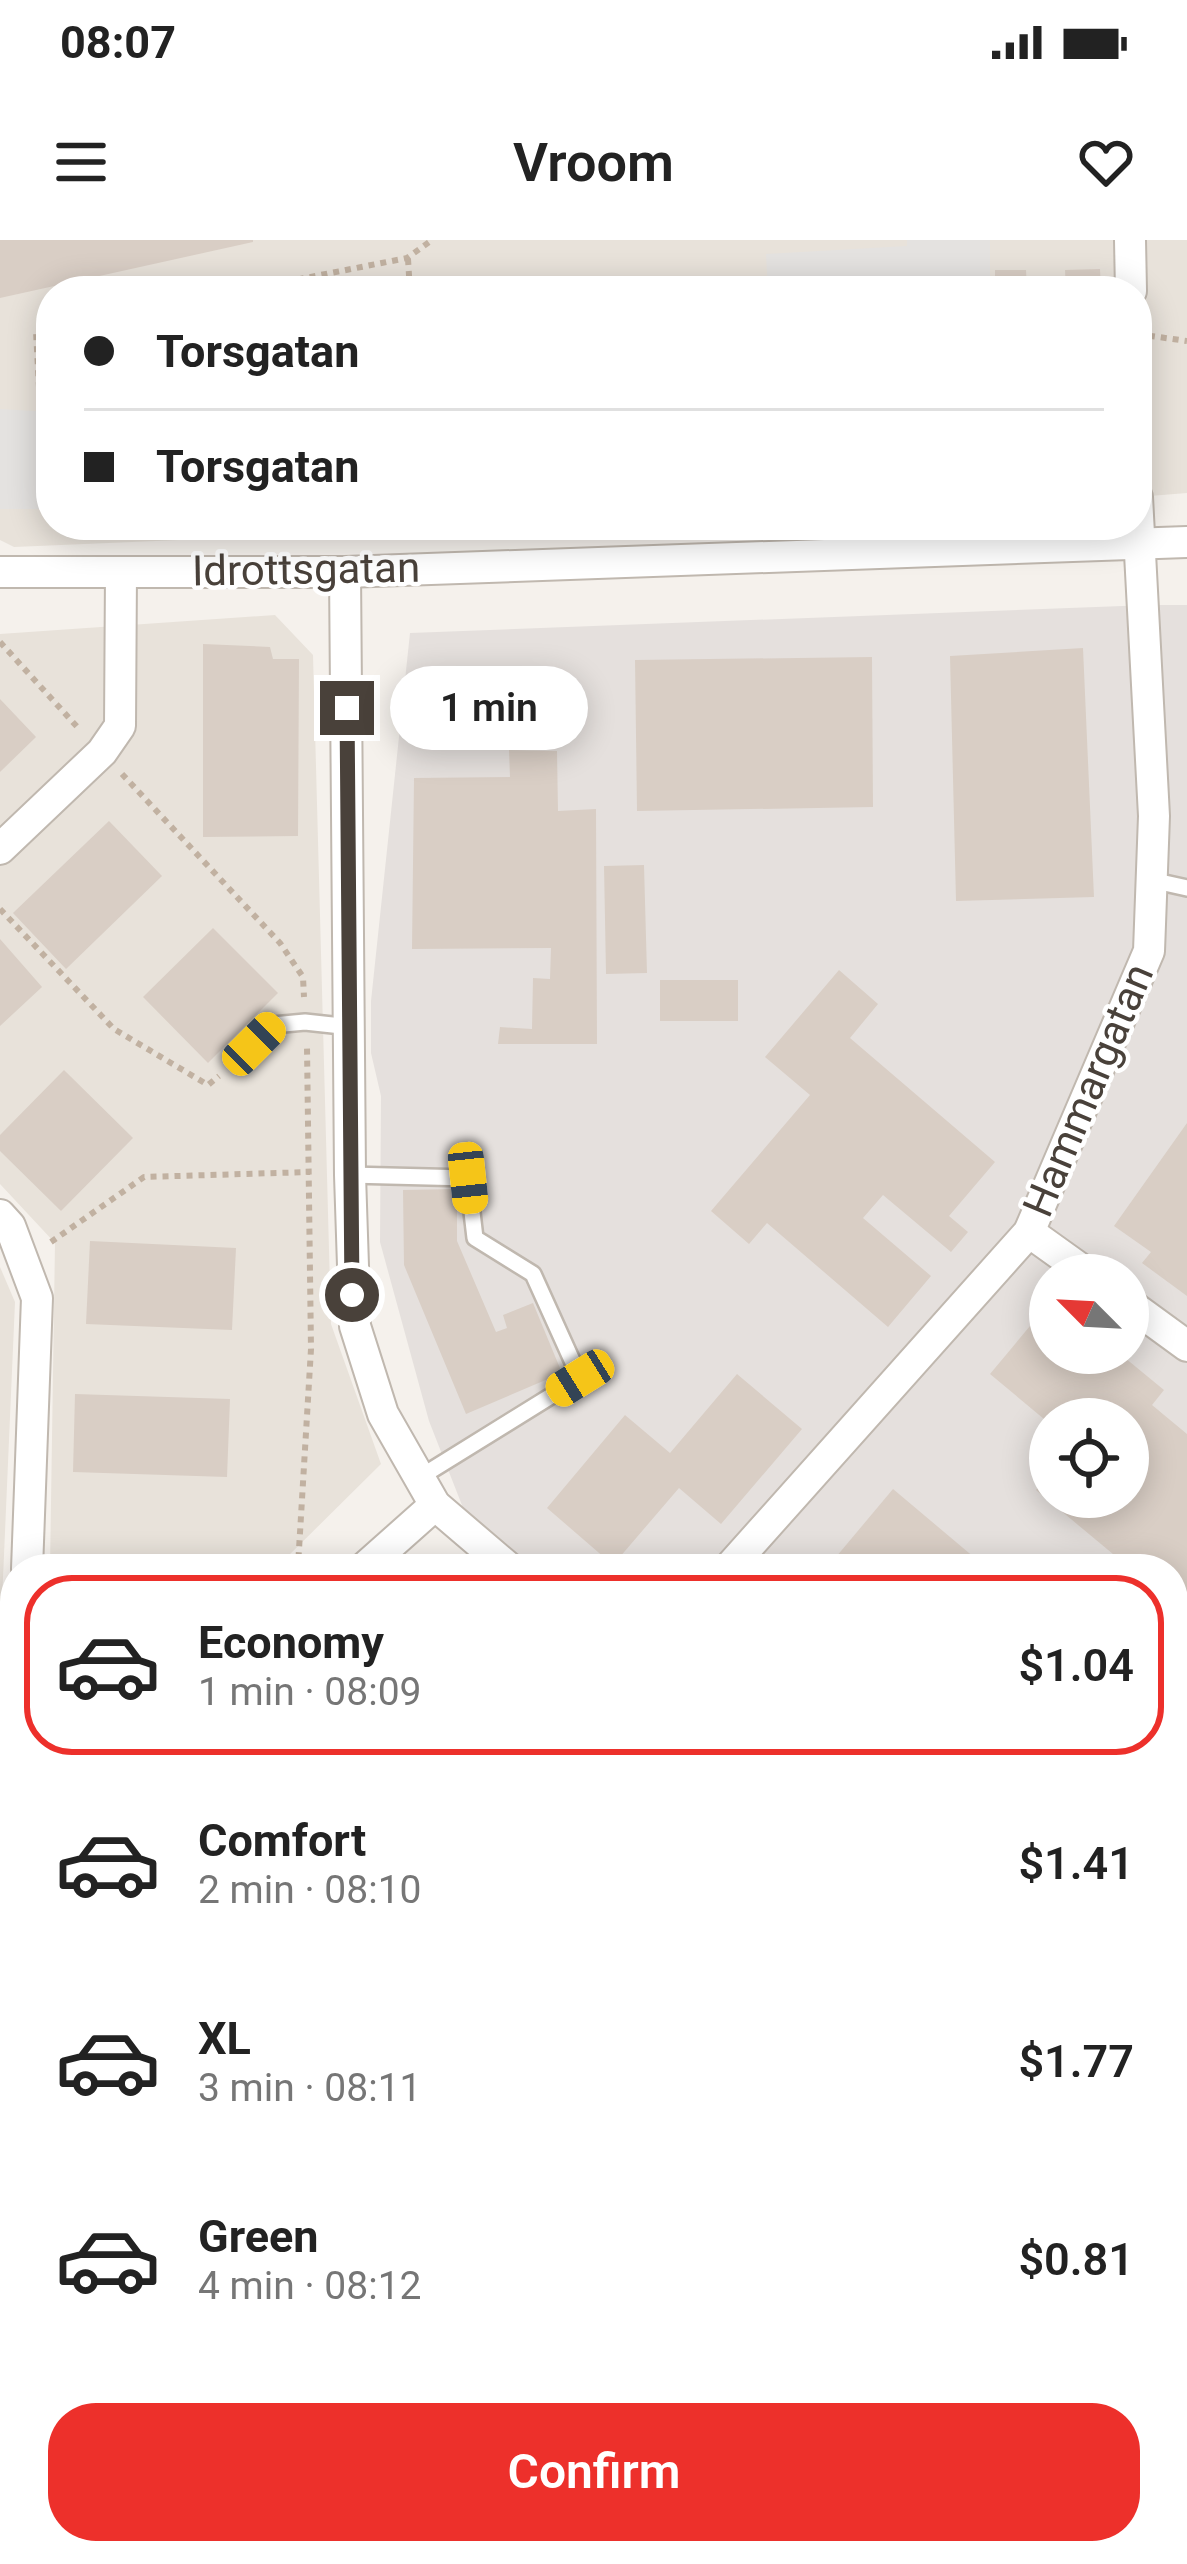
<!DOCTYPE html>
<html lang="en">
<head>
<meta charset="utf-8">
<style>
	:root { --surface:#fff; --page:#f6f6f6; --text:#222; --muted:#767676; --line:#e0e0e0; --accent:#ed302b }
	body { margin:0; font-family:Roboto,sans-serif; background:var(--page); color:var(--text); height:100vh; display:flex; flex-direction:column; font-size:45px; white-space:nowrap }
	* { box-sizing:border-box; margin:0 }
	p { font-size:39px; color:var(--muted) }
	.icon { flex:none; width:66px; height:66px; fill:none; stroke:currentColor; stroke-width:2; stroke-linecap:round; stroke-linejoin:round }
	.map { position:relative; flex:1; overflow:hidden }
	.details { position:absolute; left:0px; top:1314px; width:1188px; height:1011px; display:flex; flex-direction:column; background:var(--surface); border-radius:48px 48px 0 0; box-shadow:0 6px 30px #0003 }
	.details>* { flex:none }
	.top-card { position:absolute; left:36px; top:36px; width:1116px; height:264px; border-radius:48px; box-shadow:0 6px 30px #0003; display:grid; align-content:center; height:264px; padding:0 48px; background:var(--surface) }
	.needle { width:78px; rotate:294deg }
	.buttons { position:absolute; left:1029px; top:1014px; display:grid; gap:24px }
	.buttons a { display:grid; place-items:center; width:120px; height:120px; border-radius:50%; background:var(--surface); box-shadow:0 6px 30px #0003; font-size:60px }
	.end { position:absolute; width:54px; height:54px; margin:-27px; border:15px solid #49413a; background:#fff; box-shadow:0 0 0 6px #fff }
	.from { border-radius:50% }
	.bubble { position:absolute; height:84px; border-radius:42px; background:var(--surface); box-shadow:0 6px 30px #0003; font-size:39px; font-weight:600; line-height:84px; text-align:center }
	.car { position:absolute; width:36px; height:72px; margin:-36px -18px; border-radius:15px; box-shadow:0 0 9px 3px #0007; background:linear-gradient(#f5c518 24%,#345 0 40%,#f5c518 0 76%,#345 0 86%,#f5c518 0) }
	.top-card b { display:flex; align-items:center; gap:42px; height:114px; font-size:45px }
	.top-card b+b { border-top:3px solid var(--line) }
	.top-card i { width:30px; height:30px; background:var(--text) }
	ul { padding:21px 0 0; list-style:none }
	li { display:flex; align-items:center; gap:36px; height:180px; margin:0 24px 18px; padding:0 24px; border:6px solid transparent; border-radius:48px }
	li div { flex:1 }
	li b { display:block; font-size:45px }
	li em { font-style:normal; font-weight:600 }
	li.on { border-color:var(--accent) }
	li>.icon { width:108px; height:108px; stroke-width:1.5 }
	.primary-button { display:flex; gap:24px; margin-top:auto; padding:24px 48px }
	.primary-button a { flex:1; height:138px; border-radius:48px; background:var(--accent); color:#fff; font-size:48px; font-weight:600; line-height:138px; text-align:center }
	.status { display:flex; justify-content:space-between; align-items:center; height:84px; padding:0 60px; background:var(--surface); direction:ltr }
	.status svg { height:33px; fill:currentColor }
	header { display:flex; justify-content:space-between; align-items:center; height:156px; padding:0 48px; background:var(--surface); font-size:54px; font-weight:600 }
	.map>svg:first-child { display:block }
	.residential { fill:#e8e2da }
	.industrial { fill:#e5e0dd; fill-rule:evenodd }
	.parking { fill:#e4e2e0 }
	.building { fill:#d9cec5 }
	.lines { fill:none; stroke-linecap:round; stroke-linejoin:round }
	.lane-casing { stroke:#c0b8af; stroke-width:20 }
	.street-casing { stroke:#c0b8af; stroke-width:34 }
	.secondary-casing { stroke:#d1be9e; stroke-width:46 }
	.path { stroke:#c1b1a1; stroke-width:6; stroke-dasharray:6 6; stroke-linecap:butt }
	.lane { stroke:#fff; stroke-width:15 }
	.street { stroke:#fff; stroke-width:30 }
	.secondary { stroke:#fcebcf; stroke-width:42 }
	.tram { stroke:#999; stroke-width:3 }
	.route { stroke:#49413a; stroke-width:15 }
	.labels { text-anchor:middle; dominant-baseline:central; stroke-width:9; stroke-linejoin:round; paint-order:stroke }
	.street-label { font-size:42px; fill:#49413a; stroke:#fff }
</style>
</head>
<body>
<div class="status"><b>08:07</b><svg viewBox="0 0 49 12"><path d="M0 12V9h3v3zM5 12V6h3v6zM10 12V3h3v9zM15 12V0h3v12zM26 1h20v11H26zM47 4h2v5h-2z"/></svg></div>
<header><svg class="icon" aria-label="menu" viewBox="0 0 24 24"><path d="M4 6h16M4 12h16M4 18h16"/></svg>Vroom<svg class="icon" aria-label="heart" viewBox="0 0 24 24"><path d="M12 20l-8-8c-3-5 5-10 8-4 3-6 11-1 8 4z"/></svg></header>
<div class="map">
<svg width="1187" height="2324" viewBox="0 0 1187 2324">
	<rect width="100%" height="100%" fill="#f5f1ec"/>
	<!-- residential -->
	<g class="residential">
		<path d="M 0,0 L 1187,0 L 1187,253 L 1137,257 L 1137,51 L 51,51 L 51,285 L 536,285 L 14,307 L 0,300 Z"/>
		<path d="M 275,375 L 313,415 L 331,1084 L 381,1224 L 275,1329 L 50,1329 L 55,1003 L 0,944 L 0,394 Z"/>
		<path d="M 0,1027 L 15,1062 L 0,1407 Z"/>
	</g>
	<!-- industrial -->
	<path class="industrial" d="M 1149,365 L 1187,365 L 1187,2324 L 301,2324 L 301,2310 L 1173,2310 L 1173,1329 L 487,1329 L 429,1181 L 380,1002 L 381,856 L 371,813 L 371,761 L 410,393 ZM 1050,1035 L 1128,1035 L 1128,1113 L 1050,1113 ZM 1050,1179 L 1128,1179 L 1128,1257 L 1050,1257 Z"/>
	<!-- parking -->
	<g class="parking">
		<path d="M 907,0 L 990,0 L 990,51 L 768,51 L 766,14 L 907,6 Z"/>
		<path d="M 0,169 L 51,172 L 51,269 L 0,269 Z"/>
	</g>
	<!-- building -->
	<g class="building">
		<path d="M 0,0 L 253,0 L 253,2 L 0,58 Z"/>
		<path d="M 1100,29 L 1101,51 L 1066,51 L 1065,30 Z"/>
		<path d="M 995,30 L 1026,30 L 1027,51 L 995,51 Z"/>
		<path d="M 203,404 L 270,407 L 273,419 L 299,419 L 298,596 L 203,597 Z"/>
		<path d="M 1083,408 L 1094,657 L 956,661 L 950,416 Z"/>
		<path d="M 872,417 L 873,567 L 637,571 L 635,420 Z"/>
		<path d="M 0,459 L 36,497 L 0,532 Z"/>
		<path d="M 509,510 L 557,511 L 558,571 L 596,569 L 597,804 L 498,804 L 500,787 L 532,789 L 533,738 L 550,739 L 551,708 L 412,709 L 414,538 L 510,537 Z"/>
		<path d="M 109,581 L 162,636 L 66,729 L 13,673 Z"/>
		<path d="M 644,625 L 647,733 L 606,734 L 604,626 Z"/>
		<path d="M 213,688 L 278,753 L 208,823 L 143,757 Z"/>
		<path d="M 0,699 L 42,747 L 0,786 Z"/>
		<path d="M 839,730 L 878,764 L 850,798 L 995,922 L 949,976 L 968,992 L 951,1012 L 883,955 L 863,978 L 931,1036 L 888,1087 L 767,983 L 749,1004 L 711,971 L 810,855 L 765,817 Z"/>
		<rect x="660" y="740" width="78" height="41"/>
		<path d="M 64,830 L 133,898 L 61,971 L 0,911 L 0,895 Z"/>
		<path d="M 1187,883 L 1187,1056 L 1142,1023 L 1151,1012 L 1114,986 Z"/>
		<path d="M 457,949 L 457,1001 L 496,1092 L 507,1088 L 503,1075 L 533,1063 L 562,1133 L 466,1174 L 404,1025 L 403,950 Z"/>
		<path d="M 90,1001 L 236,1008 L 232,1090 L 86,1084 Z"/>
		<path d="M 1050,1062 L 1050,1113 L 1119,1113 L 1164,1150 L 1152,1165 L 1187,1194 L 1187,1376 L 1173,1364 L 1173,1329 L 1131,1329 L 1036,1250 L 1050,1234 L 1050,1257 L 1128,1257 L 1128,1179 L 1050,1179 L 1050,1184 L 990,1134 Z"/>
		<path d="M 737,1134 L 802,1189 L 721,1284 L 679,1248 L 613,1325 L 547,1268 L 625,1175 L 670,1213 Z"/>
		<path d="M 75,1154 L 230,1159 L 227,1237 L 73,1232 Z"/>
		<path d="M 893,1249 L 988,1329 L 851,1329 L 836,1317 Z"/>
		<path d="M 81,1317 L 180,1322 L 180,1329 L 80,1329 Z"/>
		<path d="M 1173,1392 L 1187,1404 L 1187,1565 L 1173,1581 Z"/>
		<path d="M 1173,1656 L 1182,1663 L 1187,1657 L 1187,1839 L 1173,1827 Z"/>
		<path d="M 1187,2063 L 1187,2280 L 1173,2268 L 1173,2079 Z"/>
		<rect x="400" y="2310" width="221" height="14"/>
		<path d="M 697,2310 L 895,2310 L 882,2324 L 697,2324 Z"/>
		<path d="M 1041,2310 L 1140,2310 L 1128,2324 L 1058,2324 Z"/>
	</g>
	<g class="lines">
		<!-- lane casing -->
		<g class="lane-casing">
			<g id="lane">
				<path d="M 1151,640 L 1187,648"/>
				<path d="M 236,822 L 273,785 L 305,782 L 351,787"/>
				<path d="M 350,935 L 468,938 L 475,998 L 533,1034 L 580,1138 L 422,1236"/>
				<path d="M 0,1375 L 15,1375"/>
			</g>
		</g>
		<!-- street casing -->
		<g class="street-casing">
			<g id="street">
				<path d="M 1130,0 L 1131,51"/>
				<path d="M 0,332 L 345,332 L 1187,302"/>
				<path d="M 345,332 L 350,935 L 355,1086 L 383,1174 L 435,1265 L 510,1329"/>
				<path d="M 0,609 L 102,512 L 120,486 L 121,332"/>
				<path d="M 0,975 L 10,986 L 37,1058 L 27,1329"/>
				<path d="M 1029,992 L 1089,1035"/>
				<path d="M 1128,1063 L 1187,1106"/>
				<path d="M 363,1329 L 435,1265"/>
				<path d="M 728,1329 L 1029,992 L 1149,711 L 1154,576 L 1137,257"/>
				<path d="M 0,1656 L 15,1642"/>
				<path d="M 1173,1893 L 1187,1905"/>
			</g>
		</g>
		<!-- secondary casing -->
		<g class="secondary-casing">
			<g id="secondary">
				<path d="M 0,1850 L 15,1866"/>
				<path d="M 0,1893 L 15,1925"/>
				<path d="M 73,2310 L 74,2324"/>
			</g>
		</g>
		<!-- path -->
		<g class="path">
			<path d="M 408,19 L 410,51"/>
			<path d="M 239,51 L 407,18 L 432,0"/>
			<path d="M 1137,94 L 1187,101"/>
			<path d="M 41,184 L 36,91 L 51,88"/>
			<path d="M 420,285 L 420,300"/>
			<path d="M 0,402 L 80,490"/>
			<path d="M 122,534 L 280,703 L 303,737 L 304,757"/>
			<path d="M 0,669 L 114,789 L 208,845 L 219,836"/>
			<path d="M 51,1002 L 144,937 L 310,932"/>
			<path d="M 295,1329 L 298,1326 L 311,1109 L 307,807"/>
			<path d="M 0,1698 L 12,1687"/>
			<path d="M 0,2285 L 15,2284"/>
			<path d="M 247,2310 L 248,2324"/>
		</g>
		<!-- lane -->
		<use href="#lane" class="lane"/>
		<!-- street -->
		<use href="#street" class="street"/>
		<!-- secondary -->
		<use href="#secondary" class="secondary"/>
		<!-- tram -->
		<g class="tram">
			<path d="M 0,1901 L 6,1931 L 15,2071"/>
			<path d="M 0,2127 L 14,2324"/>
			<path d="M 33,2310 L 35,2324"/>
		</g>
	</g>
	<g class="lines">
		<!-- route -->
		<path class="route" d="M 347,468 L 352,1055"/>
	</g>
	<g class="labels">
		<!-- street labels -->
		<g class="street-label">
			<text transform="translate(306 329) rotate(-1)">Idrottsgatan</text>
			<text transform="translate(1088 850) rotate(-67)">Hammargatan</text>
		</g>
	</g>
</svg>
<div class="buttons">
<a><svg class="needle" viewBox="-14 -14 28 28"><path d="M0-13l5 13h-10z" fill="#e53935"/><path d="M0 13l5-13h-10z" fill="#767676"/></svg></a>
<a><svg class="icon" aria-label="locate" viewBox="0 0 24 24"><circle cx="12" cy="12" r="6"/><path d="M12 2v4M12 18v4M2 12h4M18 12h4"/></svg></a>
</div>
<i class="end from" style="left:352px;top:1055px"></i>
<i class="end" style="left:347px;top:468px"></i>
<div class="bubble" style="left:390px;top:426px;width:198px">1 min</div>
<i class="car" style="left:254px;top:804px;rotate:45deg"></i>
<i class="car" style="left:468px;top:938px;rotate:174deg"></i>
<i class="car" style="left:580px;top:1138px;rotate:238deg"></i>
<div class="top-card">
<b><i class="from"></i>Torsgatan</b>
<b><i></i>Torsgatan</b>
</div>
<section class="details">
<ul>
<li class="on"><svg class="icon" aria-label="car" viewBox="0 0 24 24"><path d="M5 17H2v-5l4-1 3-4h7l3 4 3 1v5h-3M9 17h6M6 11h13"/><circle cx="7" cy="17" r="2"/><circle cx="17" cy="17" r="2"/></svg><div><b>Economy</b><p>1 min · 08:09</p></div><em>$1.04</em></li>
<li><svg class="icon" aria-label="car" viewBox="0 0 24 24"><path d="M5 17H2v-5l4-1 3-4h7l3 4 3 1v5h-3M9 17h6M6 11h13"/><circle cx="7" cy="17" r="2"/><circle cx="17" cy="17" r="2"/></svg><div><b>Comfort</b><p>2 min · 08:10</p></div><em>$1.41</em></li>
<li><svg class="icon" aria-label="car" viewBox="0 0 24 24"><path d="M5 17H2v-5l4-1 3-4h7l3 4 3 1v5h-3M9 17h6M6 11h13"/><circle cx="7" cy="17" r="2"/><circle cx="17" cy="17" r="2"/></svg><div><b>XL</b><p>3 min · 08:11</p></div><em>$1.77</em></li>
<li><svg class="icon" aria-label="car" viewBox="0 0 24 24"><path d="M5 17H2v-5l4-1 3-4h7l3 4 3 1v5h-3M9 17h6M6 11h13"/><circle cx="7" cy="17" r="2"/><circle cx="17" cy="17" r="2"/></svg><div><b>Green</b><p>4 min · 08:12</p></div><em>$0.81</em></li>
</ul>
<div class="primary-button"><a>Confirm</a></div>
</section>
</div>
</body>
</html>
